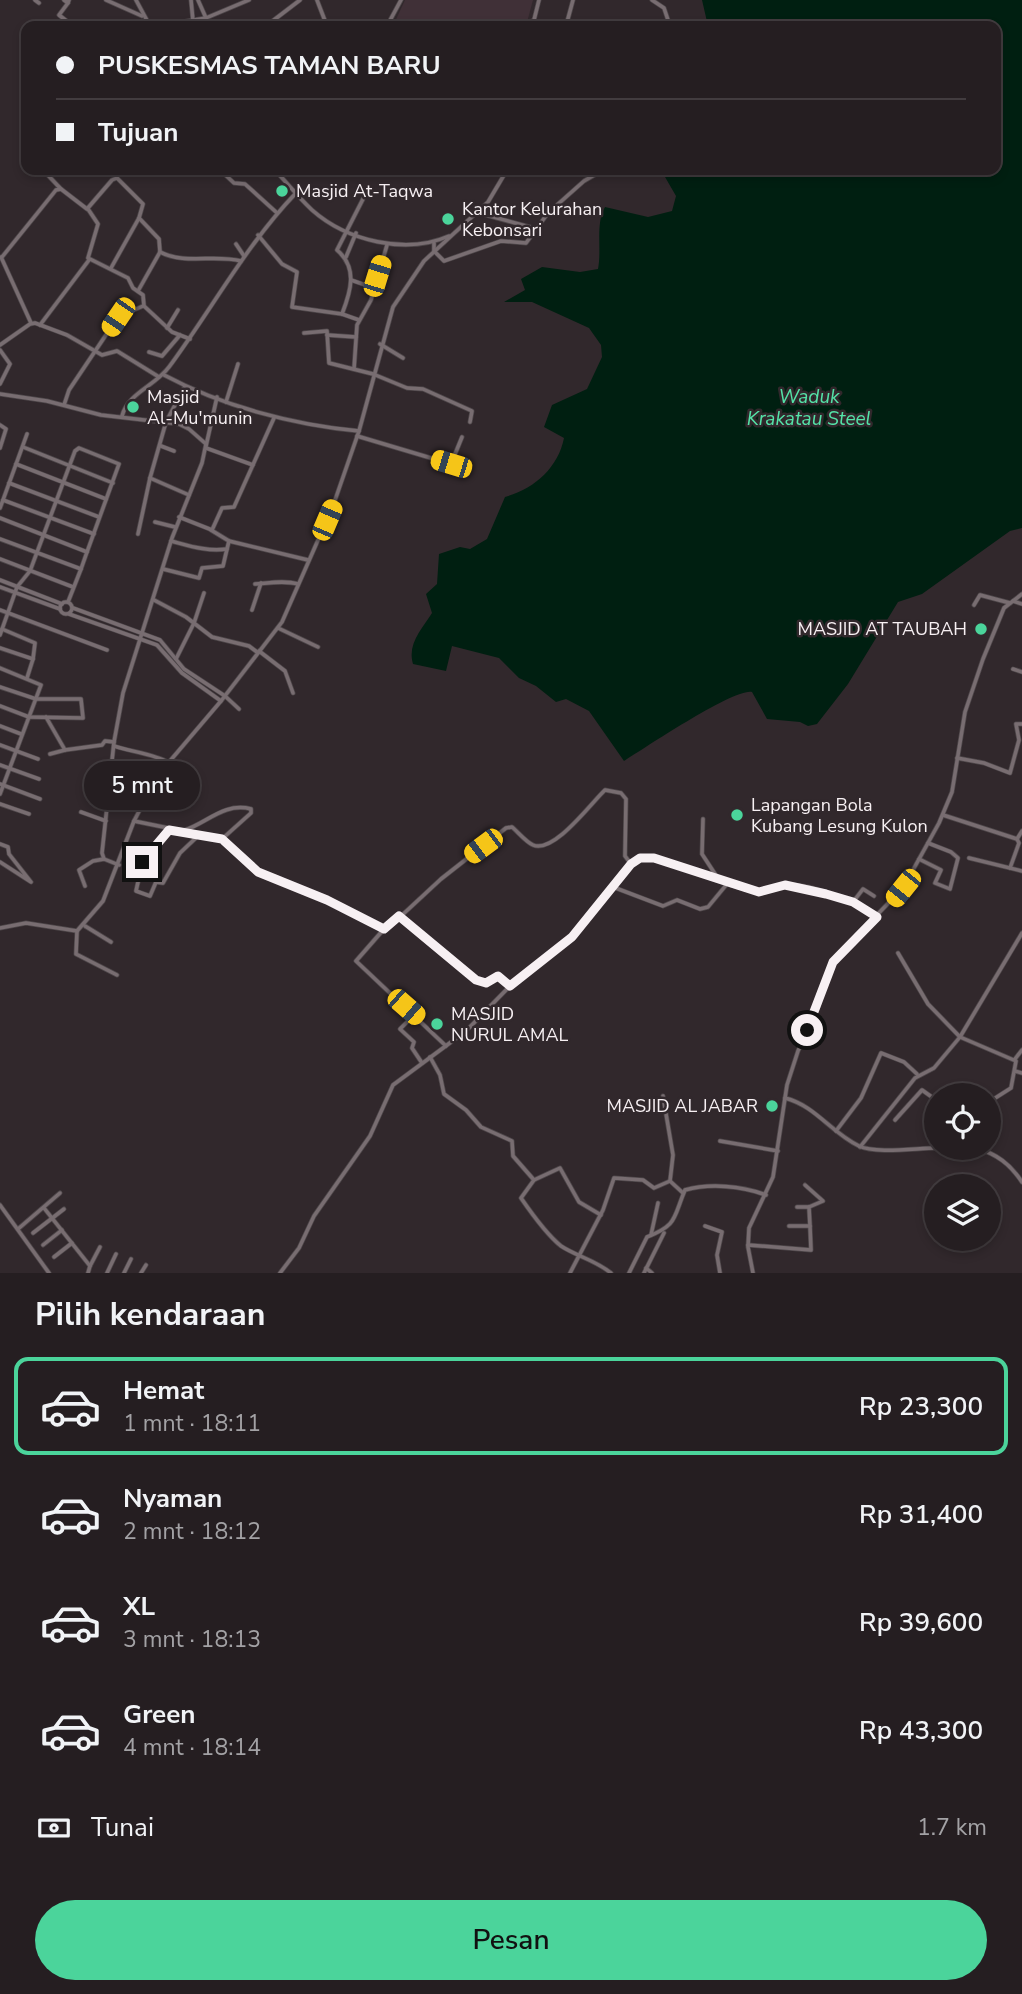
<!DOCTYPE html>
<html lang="id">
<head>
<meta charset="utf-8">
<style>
	:root { --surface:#251e21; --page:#312b2e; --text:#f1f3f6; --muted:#a3a2a5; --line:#423c3f; --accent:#4bd49b }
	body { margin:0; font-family:"Nunito Sans",sans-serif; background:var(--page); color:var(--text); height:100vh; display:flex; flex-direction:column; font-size:26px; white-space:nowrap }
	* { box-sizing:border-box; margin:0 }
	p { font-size:23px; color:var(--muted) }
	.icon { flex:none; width:38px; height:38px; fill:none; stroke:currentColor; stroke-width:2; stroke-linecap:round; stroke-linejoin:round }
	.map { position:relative; height:1273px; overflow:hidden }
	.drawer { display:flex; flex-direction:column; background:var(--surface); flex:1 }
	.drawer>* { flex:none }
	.top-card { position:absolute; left:21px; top:21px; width:980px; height:154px; border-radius:14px; box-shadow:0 4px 10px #0003,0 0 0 2px var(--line); display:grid; align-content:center; height:154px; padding:0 35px; background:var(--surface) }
	.tools { position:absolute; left:924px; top:1083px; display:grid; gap:14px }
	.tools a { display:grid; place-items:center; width:77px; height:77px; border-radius:50%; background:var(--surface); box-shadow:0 4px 10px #0003,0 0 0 2px var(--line); font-size:35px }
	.end { position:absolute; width:32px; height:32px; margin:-16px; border:9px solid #f7f0f3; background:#111; box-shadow:0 0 0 4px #111 }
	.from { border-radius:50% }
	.bubble { position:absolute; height:49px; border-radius:24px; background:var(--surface); box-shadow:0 4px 10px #0003,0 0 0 2px var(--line); font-size:23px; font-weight:600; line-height:49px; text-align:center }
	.car { position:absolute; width:21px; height:42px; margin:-21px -10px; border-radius:9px; box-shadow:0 0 5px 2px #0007; background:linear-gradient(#f5c518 24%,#345 0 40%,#f5c518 0 76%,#345 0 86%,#f5c518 0) }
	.top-card b { display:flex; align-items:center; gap:24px; height:66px; font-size:26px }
	.top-card b+b { border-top:2px solid var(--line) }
	.top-card i { width:18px; height:18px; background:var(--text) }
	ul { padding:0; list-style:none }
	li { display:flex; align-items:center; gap:21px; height:98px; margin:0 14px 10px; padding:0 21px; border:4px solid transparent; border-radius:14px }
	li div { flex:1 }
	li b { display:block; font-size:26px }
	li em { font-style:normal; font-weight:600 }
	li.active { border-color:var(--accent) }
	li>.icon { width:63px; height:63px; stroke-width:1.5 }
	h2 { padding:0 35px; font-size:32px; line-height:84px }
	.pay { display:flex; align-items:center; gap:18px; height:77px; padding:0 35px; font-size:26px }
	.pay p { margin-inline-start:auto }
	.button { display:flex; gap:14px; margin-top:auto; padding:14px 35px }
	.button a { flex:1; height:80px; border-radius:42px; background:var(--accent); color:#111; font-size:28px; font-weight:600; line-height:80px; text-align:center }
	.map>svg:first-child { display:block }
	.built { fill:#403037 }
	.water { fill:#001f11 }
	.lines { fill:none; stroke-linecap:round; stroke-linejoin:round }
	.minor-casing { stroke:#4e474a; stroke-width:5 }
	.minor { stroke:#786d71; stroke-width:3.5 }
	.route { stroke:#f7f0f3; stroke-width:9 }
	.poi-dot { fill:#4bd49b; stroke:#31282c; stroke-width:2.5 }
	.labels { text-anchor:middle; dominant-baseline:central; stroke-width:5; stroke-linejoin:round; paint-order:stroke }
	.poi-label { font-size:18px; fill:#f7f0f3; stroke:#31282c; text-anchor:start }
	.water-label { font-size:19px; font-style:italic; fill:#54e3a8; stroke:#31282c }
</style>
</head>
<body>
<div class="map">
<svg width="1022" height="1273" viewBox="0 0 1022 1273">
	<rect width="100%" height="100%" fill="#31282c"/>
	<!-- built -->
	<path class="built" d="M 405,0 L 533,0 L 526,26 L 393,26 Z"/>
	<!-- water -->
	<path class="water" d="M 702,0 L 1022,0 L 1022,528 L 1010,531 L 922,594 L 898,602 L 848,684 L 817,724 L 808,726 L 800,722 L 767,719 L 752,692 C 734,688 645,748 624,761 L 589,711 L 566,699 L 556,702 L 536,686 L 519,678 L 499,658 L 452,646 L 446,671 L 413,664 C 407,644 422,629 432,613 L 426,594 L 437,584 L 439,554 L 460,547 L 470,549 L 487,539 L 505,497 C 534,489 558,468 564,438 L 544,427 L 552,405 L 587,389 L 602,357 L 601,345 L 589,328 L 532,302 L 504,302 L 525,290 L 521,279 L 542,267 L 580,272 L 598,269 C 602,249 595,224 605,207 L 648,217 L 672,211 L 676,196 L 661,170 L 996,170 L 996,26 L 708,26 Z"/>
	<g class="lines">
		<!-- minor casing -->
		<g class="minor-casing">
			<g id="minor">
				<path d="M 35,0 L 39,3"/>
				<path d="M 64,0 L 68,3 L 69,0"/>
				<path d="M 106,0 L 142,16"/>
				<path d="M 136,0 L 150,26"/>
				<path d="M 191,0 L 193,21"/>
				<path d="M 198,0 L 206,18"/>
				<path d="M 317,0 L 327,26"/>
				<path d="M 652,0 L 664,8 L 670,26"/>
				<path d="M 68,3 L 59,15 L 73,26"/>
				<path d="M 526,24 L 534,20 L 539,0"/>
				<path d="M 158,26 L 206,18 L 249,0"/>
				<path d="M 266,26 L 300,0"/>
				<path d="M 387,26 L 401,0"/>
				<path d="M 566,26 L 573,0"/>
				<path d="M 43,170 L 61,189"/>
				<path d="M 220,170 L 234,183 L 245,184 L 276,212"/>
				<path d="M 275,170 C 287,183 299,198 312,210 C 347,241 406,255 449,236"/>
				<path d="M 280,175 L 285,170"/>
				<path d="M 88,209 L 98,224 L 88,258 L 128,278 L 133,288 L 143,295 L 144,306 L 172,332 L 190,339"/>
				<path d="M 479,213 L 537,229"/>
				<path d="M 258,235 L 282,264 L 297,272 L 292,307 L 342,314"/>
				<path d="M 434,243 L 434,251 L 444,261 L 501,241 L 526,243 L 548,213 L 584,181 L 603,170"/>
				<path d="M 236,244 L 244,256"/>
				<path d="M 160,252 C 185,265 214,254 241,261"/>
				<path d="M 1,257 L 31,323"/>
				<path d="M 2,257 L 56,190 L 61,189 L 87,209 L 112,180 L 117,178 L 143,204 L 139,218 L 159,239 L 160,252 L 138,291"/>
				<path d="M 346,257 L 356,233"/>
				<path d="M 111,268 L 139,218"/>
				<path d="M 351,280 L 374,288"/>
				<path d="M 359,320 L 342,314 C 351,291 358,268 337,250 L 363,199"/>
				<path d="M 40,325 L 89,260"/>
				<path d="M 167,328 L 178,310"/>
				<path d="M 304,333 L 327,331 L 329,363 L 373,374 L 407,388 L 423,389 L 472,411 L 470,422"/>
				<path d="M 327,335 L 356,337"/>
				<path d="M 380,344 L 403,358"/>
				<path d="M 0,345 L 30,324 L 35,323 L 67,335 L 102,355 L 117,351 L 159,377"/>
				<path d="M 0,350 L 10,364 L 0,384"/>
				<path d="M 149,352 L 162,356 L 180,335"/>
				<path d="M 354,369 L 357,325 L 371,300 L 387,245"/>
				<path d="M 164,375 C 222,406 293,425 359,431"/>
				<path d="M 0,394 L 47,401 L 101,415 L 179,424 L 189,429 L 206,444 L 202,463 L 172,538 L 123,693 L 114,742 L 102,853 L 104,859 L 119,865"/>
				<path d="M 226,402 L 238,364"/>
				<path d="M 64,405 L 69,390 L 118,317 L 143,306"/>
				<path d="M 122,416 C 128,393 155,386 169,367 C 212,309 246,245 296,193"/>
				<path d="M 0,425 L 6,429 L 0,448"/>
				<path d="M 27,434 L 3,500 L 94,534"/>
				<path d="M 357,436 L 451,464 L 462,437"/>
				<path d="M 161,446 L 174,451"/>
				<path d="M 206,446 L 217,397"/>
				<path d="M 23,447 L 113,483"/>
				<path d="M 206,448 L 253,465"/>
				<path d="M 16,464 L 106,499"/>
				<path d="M 150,478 L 166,422 L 185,386"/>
				<path d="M 9,483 L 99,517"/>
				<path d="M 0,508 L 3,500"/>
				<path d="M 179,517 L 212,530 L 222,508 L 234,507 L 274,418"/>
				<path d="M 0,518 L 87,552 L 81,569"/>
				<path d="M 155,522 L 175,527"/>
				<path d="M 211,530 L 229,541 L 308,560"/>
				<path d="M 138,534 L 150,478 L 189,495"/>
				<path d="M 0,539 L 81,569 L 68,602"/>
				<path d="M 171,541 C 190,546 208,552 227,549 L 229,541"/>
				<path d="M 0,559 L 73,587"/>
				<path d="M 163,569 L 199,578 L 202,568 L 223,566 L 227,549"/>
				<path d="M 0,580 L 62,604"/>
				<path d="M 255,584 C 269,583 285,580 298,584"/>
				<path d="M 0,587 L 60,609"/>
				<path d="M 154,600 L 186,617 L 212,637 L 249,646 L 257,652"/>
				<path d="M 1013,601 L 1022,604"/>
				<circle cx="66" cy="608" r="6"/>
				<path d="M 974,605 L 980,595 L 1010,603"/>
				<path d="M 73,608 L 160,640 L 184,669 L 225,696 L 239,709"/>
				<path d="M 0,610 L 107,650"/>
				<path d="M 252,610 L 261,583"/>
				<path d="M 69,614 L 157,645 L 182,673 L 221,701"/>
				<path d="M 278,628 L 318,647"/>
				<path d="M 2,629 L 35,643 L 33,659"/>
				<path d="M 0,635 L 17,587 L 30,571 L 75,451 L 79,448 L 119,464 L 87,552"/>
				<path d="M 0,648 L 33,659 L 27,678"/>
				<path d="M 259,651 L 285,671 L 293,693"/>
				<path d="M 176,659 L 194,623 L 204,593"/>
				<path d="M 0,668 L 41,685 L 0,794"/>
				<path d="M 1013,669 L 1022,672"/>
				<path d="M 0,687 L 36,699 L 81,699 L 83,718 L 29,717 L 0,706"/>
				<path d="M 46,717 L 65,750 L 102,745 L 105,741 L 114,742"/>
				<path d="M 0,726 L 21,734"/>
				<path d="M 0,745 L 38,759"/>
				<path d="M 114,746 C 128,751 158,755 167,762"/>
				<path d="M 50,754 L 65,750"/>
				<path d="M 957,758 L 984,763 L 1010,773 L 1019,740 L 1016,724 L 1022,724"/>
				<path d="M 0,765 L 39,779"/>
				<path d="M 0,784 L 40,799"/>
				<path d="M 0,804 L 29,814"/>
				<path d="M 81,812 L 106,821"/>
				<path d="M 943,815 L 1017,839 L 1022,831"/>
				<path d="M 703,819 L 702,854 L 719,880"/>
				<path d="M 134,821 L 222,839 L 259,872 L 327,900 L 379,927 L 384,929 L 399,916 C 412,929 472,983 487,983 L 497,976 L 509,986"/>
				<path d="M 169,830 L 143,860 L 136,891 L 150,896 L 156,882 L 163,883 L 180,853 L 199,835"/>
				<path d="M 185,830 C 207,823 224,802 251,809 L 251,813 L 222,839"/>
				<path d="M 0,844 L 8,847 L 9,854 L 31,882 L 0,862"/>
				<path d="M 969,858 L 1022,871"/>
				<path d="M 919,859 L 941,870 L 935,883 L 950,889 L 958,858 L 951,852 L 928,843"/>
				<path d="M 632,864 C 650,848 705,878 728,884 C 739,887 755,894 765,892 C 772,890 778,885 786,885 C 812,883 856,903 877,917"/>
				<path d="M 1010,868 L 1019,843 L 1017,839"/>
				<path d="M 85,886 L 79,870 L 93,861 L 104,859"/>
				<path d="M 613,887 L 663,906 L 677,900 L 700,909 L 708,907 L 727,884"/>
				<path d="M 853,902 L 863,889 L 874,896"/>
				<path d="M 85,926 L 111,942"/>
				<path d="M 0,928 L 26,923 L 77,931 L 103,901 L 134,821 L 158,775 L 221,701 L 282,622 L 333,506 L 359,431 L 393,307 L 424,261 L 488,202 L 507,170"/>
				<path d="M 384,929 L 356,961 L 446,1046"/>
				<path d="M 77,931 L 76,954 L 117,975"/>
				<path d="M 898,953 L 928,1004 L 960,1037 L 1016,1061 L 1011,1088 L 989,1102"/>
				<path d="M 407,1022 L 400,1029 L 414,1042 L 412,1048 L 422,1063"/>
				<path d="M 430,1057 L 440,1075 L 444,1094 L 466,1110 L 481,1127 L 512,1141 L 513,1156 L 534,1180 L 521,1198 C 532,1214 546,1234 561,1246 C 576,1256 595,1260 611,1273"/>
				<path d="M 1015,1059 L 1022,1050"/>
				<path d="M 1015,1071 L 1022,1073"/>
				<path d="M 663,1096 L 673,1155 L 670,1181 L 683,1193"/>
				<path d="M 785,1098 C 816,1106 830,1132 859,1146 C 875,1154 917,1148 936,1148"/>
				<path d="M 927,1114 L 936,1103"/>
				<path d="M 895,1120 L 922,1090 L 936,1100"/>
				<path d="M 836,1131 L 861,1098 L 881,1053 L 904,1062 L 917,1074"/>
				<path d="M 720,1141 L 778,1151"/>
				<path d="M 860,1147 L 915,1078 L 934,1068 L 960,1037 L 1022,933"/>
				<path d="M 976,1148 C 997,1154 1010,1164 1022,1182"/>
				<path d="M 534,1180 L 560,1168 L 579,1202 L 601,1215"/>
				<path d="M 805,1185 L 823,1201 L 809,1207 L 810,1226"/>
				<path d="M 0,1205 L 49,1273"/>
				<path d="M 797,1207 L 809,1207"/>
				<path d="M 44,1208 L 90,1266 L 88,1273"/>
				<path d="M 705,1226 L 722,1232 L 717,1255 L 720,1273"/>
				<path d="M 18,1229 L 60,1193"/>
				<path d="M 33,1233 L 64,1209"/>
				<path d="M 651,1235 L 658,1203"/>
				<path d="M 43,1245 L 62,1230"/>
				<path d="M 748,1245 L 811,1250 L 810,1226 L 789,1226"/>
				<path d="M 54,1257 L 72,1243"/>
				<path d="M 90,1266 L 100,1247"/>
				<path d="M 646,1268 L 652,1273"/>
				<path d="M 107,1273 L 116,1254"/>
				<path d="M 124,1273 L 131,1259"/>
				<path d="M 141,1273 L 146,1265"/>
				<path d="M 280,1273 L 299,1248 L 314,1216 L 370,1136 L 393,1085 L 466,1031 L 510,986 L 572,937 L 631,864 L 625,856 L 626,799 L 621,793 L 605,790 C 591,803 554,854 533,845 C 526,842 518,832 512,827 L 506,828 L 441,879 L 400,917"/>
				<path d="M 570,1273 L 603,1210 L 614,1178 L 643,1180 L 654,1188 L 670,1181"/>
				<path d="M 629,1273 L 647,1237 C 678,1225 673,1218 685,1190 C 710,1183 742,1186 766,1195"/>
				<path d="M 644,1273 L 664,1233"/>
				<path d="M 753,1273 L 748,1247 L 749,1228 L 773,1177 L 787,1085 L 798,1051 L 818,1007 L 827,975 L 838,955 L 903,888 L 939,823 L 952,792 L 965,712 L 983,659 L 1004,608 L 1022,594"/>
			</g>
		</g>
		<!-- minor -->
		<use href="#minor" class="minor"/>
	</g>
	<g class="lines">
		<!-- route -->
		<path class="route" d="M 142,862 L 169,830 L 222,839 L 258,872 L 327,900 L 384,929 L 399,916 L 476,980 L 486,983 L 498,976 L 510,986 L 572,937 L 631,864 L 640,858 L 654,858 L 759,892 L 785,885 L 826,894 L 853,902 L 877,917 L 833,962 L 807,1030"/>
	</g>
	<!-- markers -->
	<g class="poi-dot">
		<circle cx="282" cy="191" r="7"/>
		<circle cx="448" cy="219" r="7"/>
		<circle cx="133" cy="407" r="7"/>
		<circle cx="981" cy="629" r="7"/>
		<circle cx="737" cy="815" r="7"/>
		<circle cx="437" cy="1024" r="7"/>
		<circle cx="772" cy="1106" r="7"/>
	</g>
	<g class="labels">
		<!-- poi labels -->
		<g class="poi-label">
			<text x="296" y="191">Masjid At-Taqwa</text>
			<text x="462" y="209">Kantor Kelurahan<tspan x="462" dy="21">Kebonsari</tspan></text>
			<text x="147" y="397">Masjid<tspan x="147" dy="21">Al-Mu'munin</tspan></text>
			<text x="967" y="629" text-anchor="end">MASJID AT TAUBAH</text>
			<text x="751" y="805">Lapangan Bola<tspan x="751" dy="21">Kubang Lesung Kulon</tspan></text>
			<text x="451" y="1014">MASJID<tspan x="451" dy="21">NURUL AMAL</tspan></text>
			<text x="758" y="1106" text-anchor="end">MASJID AL JABAR</text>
		</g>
		<!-- water labels -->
		<g class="water-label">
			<text x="809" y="397">Waduk<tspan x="809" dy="22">Krakatau Steel</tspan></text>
		</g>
	</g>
</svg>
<div class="tools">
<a><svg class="icon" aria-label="locate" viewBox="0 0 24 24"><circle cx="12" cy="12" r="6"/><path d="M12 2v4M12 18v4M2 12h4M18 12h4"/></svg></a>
<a><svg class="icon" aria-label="layers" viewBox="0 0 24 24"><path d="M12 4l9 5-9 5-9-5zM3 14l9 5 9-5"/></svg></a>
</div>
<i class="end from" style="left:807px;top:1030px"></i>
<i class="end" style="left:142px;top:862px"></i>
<div class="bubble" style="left:84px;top:761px;width:116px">5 mnt</div>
<i class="car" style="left:377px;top:276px;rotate:17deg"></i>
<i class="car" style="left:118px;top:317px;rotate:214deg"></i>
<i class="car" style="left:451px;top:464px;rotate:287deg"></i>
<i class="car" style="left:327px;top:520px;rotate:23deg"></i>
<i class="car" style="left:483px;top:846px;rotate:233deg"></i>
<i class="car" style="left:903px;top:888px;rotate:219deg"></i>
<i class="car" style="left:406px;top:1007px;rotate:131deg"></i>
<div class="top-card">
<b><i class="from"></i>PUSKESMAS TAMAN BARU</b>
<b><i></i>Tujuan</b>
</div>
</div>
<section class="drawer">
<h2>Pilih kendaraan</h2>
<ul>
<li class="active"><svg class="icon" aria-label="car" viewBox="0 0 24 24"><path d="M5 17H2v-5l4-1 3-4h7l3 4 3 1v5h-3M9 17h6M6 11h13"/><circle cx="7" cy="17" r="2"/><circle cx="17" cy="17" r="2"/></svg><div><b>Hemat</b><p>1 mnt · 18:11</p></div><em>Rp 23,300</em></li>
<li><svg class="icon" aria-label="car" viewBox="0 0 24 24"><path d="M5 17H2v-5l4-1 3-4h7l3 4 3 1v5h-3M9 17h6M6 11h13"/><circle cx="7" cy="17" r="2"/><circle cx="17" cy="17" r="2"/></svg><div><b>Nyaman</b><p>2 mnt · 18:12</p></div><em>Rp 31,400</em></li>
<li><svg class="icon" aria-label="car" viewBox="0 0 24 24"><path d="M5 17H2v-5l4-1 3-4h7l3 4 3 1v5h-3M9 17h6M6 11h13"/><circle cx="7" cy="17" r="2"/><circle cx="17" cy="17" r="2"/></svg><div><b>XL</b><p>3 mnt · 18:13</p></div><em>Rp 39,600</em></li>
<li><svg class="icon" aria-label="car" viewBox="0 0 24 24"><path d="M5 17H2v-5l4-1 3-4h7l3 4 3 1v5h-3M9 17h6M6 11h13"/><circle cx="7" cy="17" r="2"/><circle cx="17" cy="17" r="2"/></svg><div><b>Green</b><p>4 mnt · 18:14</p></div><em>Rp 43,300</em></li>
</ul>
<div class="pay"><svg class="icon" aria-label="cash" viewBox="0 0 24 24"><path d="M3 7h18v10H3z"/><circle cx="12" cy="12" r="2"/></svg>Tunai<p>1.7 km</p></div>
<div class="button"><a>Pesan</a></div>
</section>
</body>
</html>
